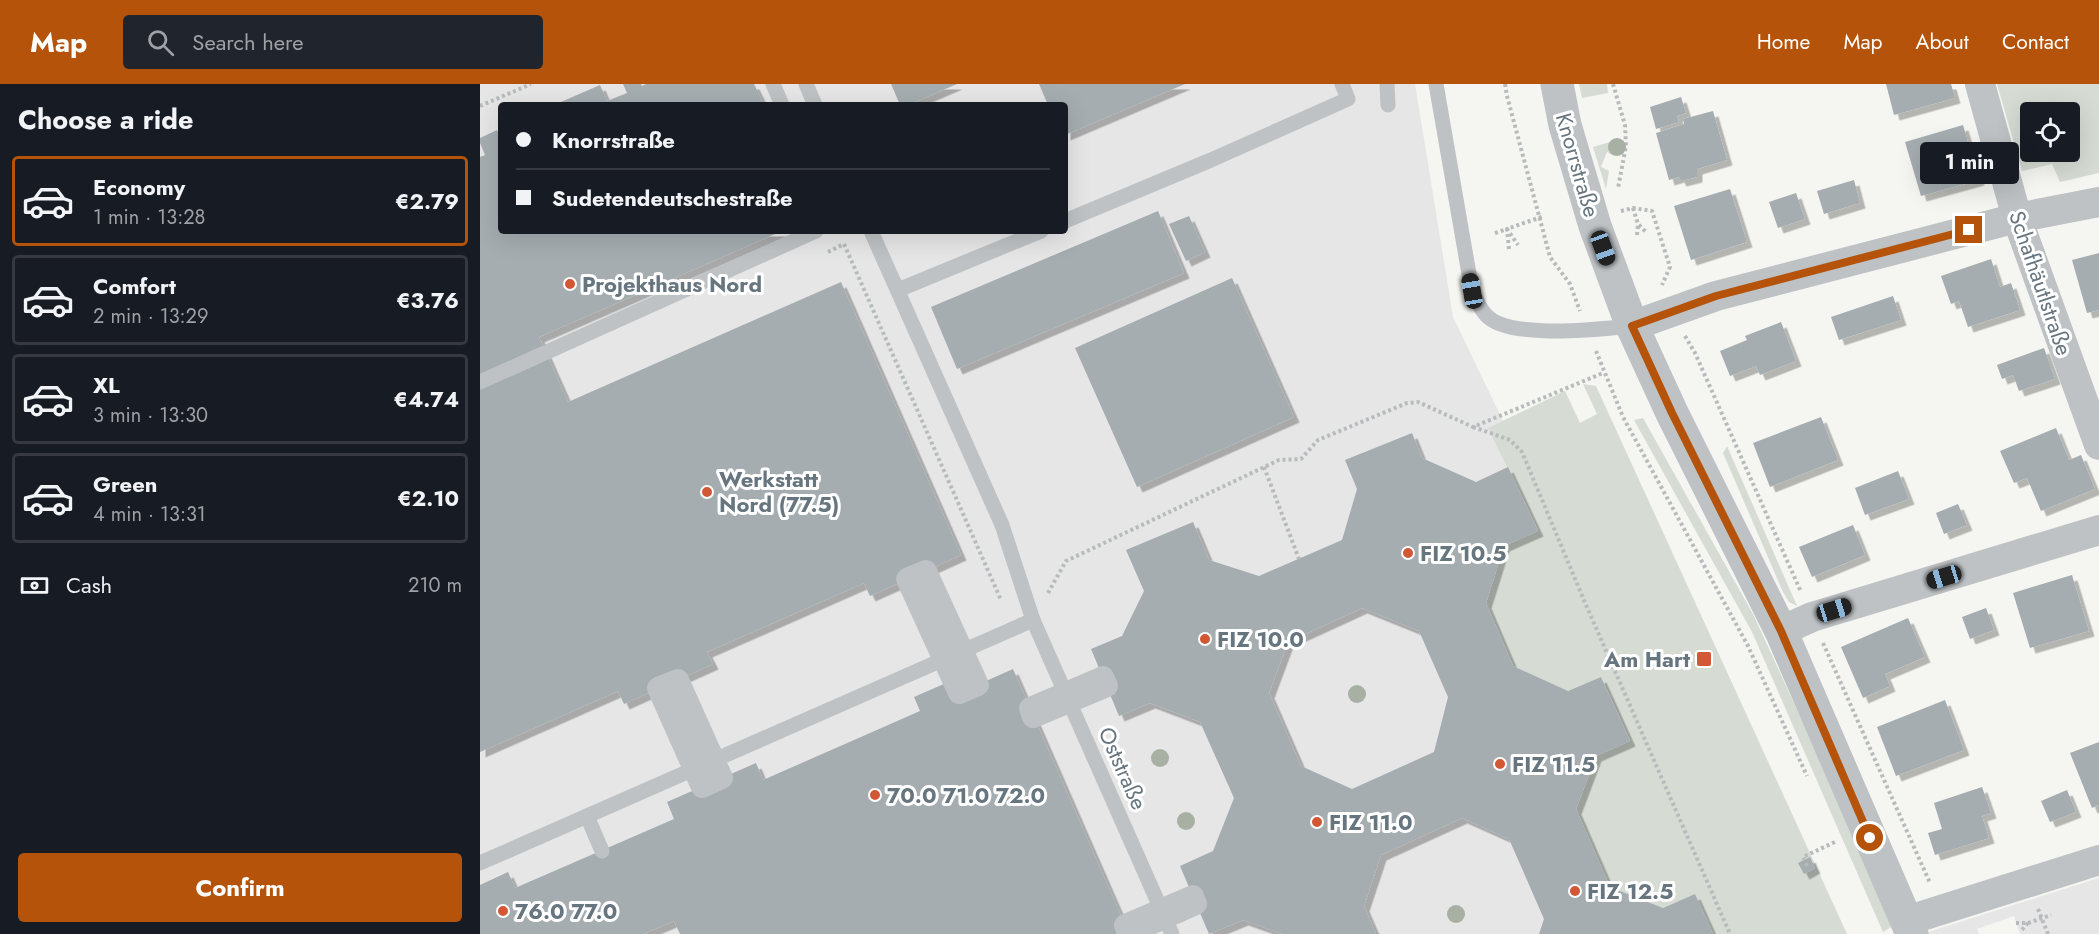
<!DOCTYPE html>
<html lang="en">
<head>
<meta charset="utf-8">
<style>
	:root { --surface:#171b24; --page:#20242c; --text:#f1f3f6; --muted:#9ea1a6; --line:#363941; --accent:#b45309 }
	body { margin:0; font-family:Jost,sans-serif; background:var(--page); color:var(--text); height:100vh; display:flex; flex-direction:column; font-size:22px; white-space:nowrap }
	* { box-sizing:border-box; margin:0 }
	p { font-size:20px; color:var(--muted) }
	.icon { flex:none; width:33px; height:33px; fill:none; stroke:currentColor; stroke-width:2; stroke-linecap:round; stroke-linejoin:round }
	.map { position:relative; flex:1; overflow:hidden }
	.side { display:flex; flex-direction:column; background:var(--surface); width:480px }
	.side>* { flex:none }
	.guide { position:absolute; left:18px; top:18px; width:570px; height:132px; border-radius:6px; box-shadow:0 6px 24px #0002; display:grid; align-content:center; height:132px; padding:0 18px; background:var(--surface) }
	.fabs { position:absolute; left:1540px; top:18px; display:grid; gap:12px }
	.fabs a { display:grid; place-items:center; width:60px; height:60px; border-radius:6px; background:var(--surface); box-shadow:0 6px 24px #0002; font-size:30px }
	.end { position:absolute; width:27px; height:27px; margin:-14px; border:8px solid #b45309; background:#fff; box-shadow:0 0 0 3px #fff }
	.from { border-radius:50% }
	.bubble { position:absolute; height:42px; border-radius:6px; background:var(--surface); box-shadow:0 6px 24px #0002; font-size:20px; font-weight:700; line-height:42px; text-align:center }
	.car { position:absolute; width:18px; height:36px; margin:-18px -9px; border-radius:8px; box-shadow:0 0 4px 2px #0007; background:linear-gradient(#222 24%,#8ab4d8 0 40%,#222 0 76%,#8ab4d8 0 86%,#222 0) }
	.guide b { display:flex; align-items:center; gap:21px; height:57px; font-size:22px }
	.guide b+b { border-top:2px solid var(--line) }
	.guide i { width:15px; height:15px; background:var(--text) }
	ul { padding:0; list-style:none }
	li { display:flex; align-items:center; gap:18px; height:90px; margin:0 12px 9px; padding:0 6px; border:3px solid var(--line); border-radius:6px }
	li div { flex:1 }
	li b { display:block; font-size:22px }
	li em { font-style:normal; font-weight:700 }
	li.current { border-color:var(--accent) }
	li>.icon { width:54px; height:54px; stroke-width:1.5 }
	h2 { padding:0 18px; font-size:27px; line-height:72px }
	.pay { display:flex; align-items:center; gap:15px; height:66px; padding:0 18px; font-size:22px }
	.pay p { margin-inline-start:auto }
	.button { display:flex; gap:12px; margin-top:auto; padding:12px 18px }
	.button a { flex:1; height:69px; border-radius:6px; background:var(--accent); color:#fff; font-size:24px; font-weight:700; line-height:69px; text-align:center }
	header { display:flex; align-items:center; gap:36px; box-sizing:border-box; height:84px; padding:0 30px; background:var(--accent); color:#fff }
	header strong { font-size:28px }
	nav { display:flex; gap:33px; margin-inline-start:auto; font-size:21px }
	.search { width:420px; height:54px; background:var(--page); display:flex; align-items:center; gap:15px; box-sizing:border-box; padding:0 21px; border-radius:6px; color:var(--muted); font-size:22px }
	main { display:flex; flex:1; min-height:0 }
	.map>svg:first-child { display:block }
	.built { fill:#e5e6e5; fill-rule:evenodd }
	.green { fill:#d6dbd3; fill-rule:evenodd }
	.building { fill:#a5adb1; fill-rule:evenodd; filter:url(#shadow) }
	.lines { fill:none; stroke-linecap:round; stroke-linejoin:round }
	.path { stroke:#b8bbbc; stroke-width:4; stroke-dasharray:3 3; stroke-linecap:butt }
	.service { stroke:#bec2c5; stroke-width:15 }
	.minor { stroke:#bec2c5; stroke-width:30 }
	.tertiary { stroke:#bec2c5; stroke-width:33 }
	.pedestrian-bridge { stroke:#bec2c5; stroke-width:22 }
	.tree { fill:#a8b0a4 }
	.route { stroke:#b45309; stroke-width:8 }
	.poi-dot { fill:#d15735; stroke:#fff; stroke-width:2 }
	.labels { text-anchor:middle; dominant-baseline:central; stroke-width:6; stroke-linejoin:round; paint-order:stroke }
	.street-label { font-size:22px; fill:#67757f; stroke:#fff }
	.poi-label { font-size:22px; font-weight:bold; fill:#67757f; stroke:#fff; text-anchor:start }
</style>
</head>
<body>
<header>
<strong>Map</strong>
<div class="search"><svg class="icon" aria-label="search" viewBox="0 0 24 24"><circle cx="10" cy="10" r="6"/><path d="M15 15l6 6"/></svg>Search here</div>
<nav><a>Home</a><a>Map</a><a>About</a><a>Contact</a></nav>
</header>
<main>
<section class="side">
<h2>Choose a ride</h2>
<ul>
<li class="current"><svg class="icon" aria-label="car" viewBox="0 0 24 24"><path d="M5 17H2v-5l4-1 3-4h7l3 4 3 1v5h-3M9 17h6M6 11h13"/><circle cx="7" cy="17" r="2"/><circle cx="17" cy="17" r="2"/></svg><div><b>Economy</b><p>1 min · 13:28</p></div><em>€2.79</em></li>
<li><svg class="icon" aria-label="car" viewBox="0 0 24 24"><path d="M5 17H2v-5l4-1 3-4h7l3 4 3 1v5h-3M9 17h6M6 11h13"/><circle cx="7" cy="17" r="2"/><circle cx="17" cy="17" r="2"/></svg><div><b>Comfort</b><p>2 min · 13:29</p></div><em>€3.76</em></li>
<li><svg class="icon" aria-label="car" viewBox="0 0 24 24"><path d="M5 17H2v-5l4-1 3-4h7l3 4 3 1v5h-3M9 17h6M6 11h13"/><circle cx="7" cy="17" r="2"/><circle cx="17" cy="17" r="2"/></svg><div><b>XL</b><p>3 min · 13:30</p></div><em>€4.74</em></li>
<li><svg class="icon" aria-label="car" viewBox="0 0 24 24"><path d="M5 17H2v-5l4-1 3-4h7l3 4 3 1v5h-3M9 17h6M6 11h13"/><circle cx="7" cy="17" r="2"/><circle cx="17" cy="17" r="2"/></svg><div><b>Green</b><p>4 min · 13:31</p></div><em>€2.10</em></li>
</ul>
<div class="pay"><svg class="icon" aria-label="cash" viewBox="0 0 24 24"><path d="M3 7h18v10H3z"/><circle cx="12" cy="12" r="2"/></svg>Cash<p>210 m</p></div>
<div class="button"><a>Confirm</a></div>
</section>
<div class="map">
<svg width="1619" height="850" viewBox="0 0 1619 850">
	<defs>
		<filter id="shadow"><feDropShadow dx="5.5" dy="5.5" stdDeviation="0" flood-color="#0004"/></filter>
	</defs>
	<rect width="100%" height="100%" fill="#f5f5f1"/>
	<!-- built -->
	<g class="built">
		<path d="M 0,0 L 935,0 L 973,233 L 1270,850 L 0,850 ZM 21,21 L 585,21 L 585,147 L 21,147 Z"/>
		<path d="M 1619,794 L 1619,850 L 1540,850 L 1534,832 L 1497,845 L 1499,850 L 1442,850 Z"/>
	</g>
	<!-- green -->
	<g class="green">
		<path d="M 1099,0 L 1127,0 L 1128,9 L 1102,14 Z"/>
		<path d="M 1517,0 L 1619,0 L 1619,89 L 1580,98 L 1572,80 L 1542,87 ZM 1551,28 L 1590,28 L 1590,68 L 1551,68 Z"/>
		<path d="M 1140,55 L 1134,72 L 1127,68 L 1121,83 L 1129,87 L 1126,105 L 1113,63 Z"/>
		<path d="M 1103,300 L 1116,302 L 1367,850 L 1233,850 L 1215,810 L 1183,824 L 1130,803 L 1096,725 L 1116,672 L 1150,656 L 1121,593 L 1088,607 L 1033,582 L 1006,519 L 1024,462 L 1058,446 L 1008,344 L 1085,307 L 1100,339 L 1117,330 Z"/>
		<path d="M 1163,334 L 1273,530 L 1340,676 L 1413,842 L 1403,848 L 1272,548 L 1154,336 Z"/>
		<path d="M 1247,362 L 1317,522 L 1309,518 L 1303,508 L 1243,369 Z"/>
	</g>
	<!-- building -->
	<g class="building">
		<path d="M 143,0 L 161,0 L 162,2 L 166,0 L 274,0 L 284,21 L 74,21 L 120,1 L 127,17 L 147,9 Z"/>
		<path d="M 411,0 L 477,0 L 428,21 L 420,21 Z"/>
		<path d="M 559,0 L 705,0 L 585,51 L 585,21 L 568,21 Z"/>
		<path d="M 1406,0 L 1471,0 L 1475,14 L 1414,31 Z"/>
		<path d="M 1201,13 L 1206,29 L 1197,32 L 1199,38 L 1176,45 L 1170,23 Z"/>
		<path d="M 1233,27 L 1247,76 L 1217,85 L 1217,93 L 1201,97 L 1199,93 L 1189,96 L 1176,49 L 1204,40 L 1203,35 Z"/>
		<path d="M 1483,41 L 1499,96 L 1441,112 L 1425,58 Z"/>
		<path d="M 17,46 L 21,56 L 21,147 L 302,147 L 59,253 L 88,318 L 361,198 L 481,471 L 390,512 L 384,499 L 227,568 L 233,580 L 144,620 L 138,607 L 0,668 L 0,73 L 5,71 L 0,59 L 0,54 Z"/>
		<path d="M 1374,96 L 1380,119 L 1344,130 L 1337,107 Z"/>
		<path d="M 1250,105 L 1267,158 L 1211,176 L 1194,122 Z"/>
		<path d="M 1316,109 L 1325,135 L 1298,144 L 1289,118 Z"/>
		<path d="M 678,127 L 704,189 L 477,285 L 451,223 Z"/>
		<path d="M 709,132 L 725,168 L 706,177 L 689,140 Z"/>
		<path d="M 1619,169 L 1619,226 L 1607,229 L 1592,176 Z"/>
		<path d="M 1511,175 L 1520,203 L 1531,199 L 1540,226 L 1488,243 L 1479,217 L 1471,220 L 1461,192 Z"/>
		<path d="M 752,194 L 814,333 L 657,403 L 595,264 Z"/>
		<path d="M 1413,212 L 1421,236 L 1359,256 L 1351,233 Z"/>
		<path d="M 1301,238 L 1316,277 L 1280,291 L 1276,282 L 1250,292 L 1240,267 L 1267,256 L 1265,252 Z"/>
		<path d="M 1564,264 L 1575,295 L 1539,307 L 1533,291 L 1522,295 L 1517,281 Z"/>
		<path d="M 1341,333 L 1358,376 L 1290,403 L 1273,359 Z"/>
		<path d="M 1576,344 L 1589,376 L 1601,371 L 1615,405 L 1561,427 L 1547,394 L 1534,399 L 1520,367 Z"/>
		<path d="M 932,349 L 942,374 L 996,398 L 1028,383 L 1058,447 L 1024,462 L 1006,519 L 1033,582 L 1088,607 L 1121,593 L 1150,657 L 1116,672 L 1096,725 L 1130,803 L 1183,824 L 1215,810 L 1233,850 L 1059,850 L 1064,835 L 1029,755 L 982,734 L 901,771 L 884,822 L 896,850 L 803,850 L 763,836 L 729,850 L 700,782 L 733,767 L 754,714 L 720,638 L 670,619 L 639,632 L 611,565 L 642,552 L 664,507 L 646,466 L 713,438 L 729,476 L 779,492 L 862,456 L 877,405 L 865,376 ZM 882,524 L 939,547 L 968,613 L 954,668 L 872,705 L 821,682 L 789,609 L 808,558 Z"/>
		<path d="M 1418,387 L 1429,415 L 1385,431 L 1375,404 Z"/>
		<path d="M 1478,420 L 1487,441 L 1464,450 L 1456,429 Z"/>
		<path d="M 1373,441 L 1385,471 L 1332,493 L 1319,463 Z"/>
		<path d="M 1592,491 L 1609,547 L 1550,564 L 1533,509 Z"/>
		<path d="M 1506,524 L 1514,546 L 1490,555 L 1482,533 Z"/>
		<path d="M 1428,534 L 1445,573 L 1405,590 L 1410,602 L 1383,614 L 1361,563 Z"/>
		<path d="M 533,585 L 649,850 L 200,850 L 194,837 L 163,850 L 0,850 L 0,801 L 28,788 L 35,804 L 194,735 L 187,718 L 219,704 L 276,679 L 283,696 L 440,627 L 434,613 L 473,596 L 479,609 Z"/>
		<path d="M 1465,616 L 1484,666 L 1416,692 L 1397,643 Z"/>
		<path d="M 1619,658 L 1619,721 L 1612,724 L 1590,669 Z"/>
		<path d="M 1502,703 L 1511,729 L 1502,732 L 1509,754 L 1455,771 L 1448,749 L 1462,745 L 1454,719 Z"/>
		<path d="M 1587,706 L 1596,728 L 1570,738 L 1561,717 Z"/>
		<path d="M 1330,773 L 1335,784 L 1324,790 L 1318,779 Z"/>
	</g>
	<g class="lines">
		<!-- path -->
		<g class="path">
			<path d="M 1025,0 L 1027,12 L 1070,173 L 1090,200 L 1100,227"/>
			<path d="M 1133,0 L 1145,41 L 1146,62 L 1138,104"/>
			<path d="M 0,22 L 51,0"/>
			<path d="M 1153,124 L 1158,140 L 1166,148"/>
			<path d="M 1141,127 L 1153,124 L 1172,127 L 1190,183 L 1182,201"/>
			<path d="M 1015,149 L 1027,145 L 1038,161"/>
			<path d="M 1157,151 L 1158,140"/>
			<path d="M 1029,165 L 1027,145 L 1064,132"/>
			<path d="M 348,168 L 364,160 L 521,516"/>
			<path d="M 1205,252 L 1215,269 L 1321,508"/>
			<path d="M 1116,267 L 1143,333 L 1268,562 L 1327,692"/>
			<path d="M 993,343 L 1030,356 L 1042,368 L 1106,521 L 1250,850"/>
			<path d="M 784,383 L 819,475"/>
			<path d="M 568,509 L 586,477 L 799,376 L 821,375 L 838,356 L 927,319 L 938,318 L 993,343 L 1123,289"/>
			<path d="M 1343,559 L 1450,799"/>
			<path d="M 1327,782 L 1323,773 L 1357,757"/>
			<path d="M 1558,825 L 1568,850"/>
			<path d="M 1536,839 L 1548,839 L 1540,848"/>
			<path d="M 1548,839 L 1571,831"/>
		</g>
		<!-- service -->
		<g class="service">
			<path d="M 293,0 L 302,21"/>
			<path d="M 326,0 L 335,21"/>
			<path d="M 907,0 L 908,21"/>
			<path d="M 956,0 L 992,207 C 996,215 1000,225 1006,231 C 1028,256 1120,245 1152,242"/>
			<path d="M 585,137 L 731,76 L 868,15 L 862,0"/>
			<path d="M 391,147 L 522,441 L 553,536 L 692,850"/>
			<path d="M 418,206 L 561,147"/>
			<path d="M 0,298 L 336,147"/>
			<path d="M 107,732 L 122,767"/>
			<path d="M 0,779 L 553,536"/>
		</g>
		<!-- minor -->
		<g class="minor">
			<path d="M 1500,0 L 1537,134 L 1619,361"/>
			<path d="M 1152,242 L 1236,212 L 1537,134 L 1619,118"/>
			<path d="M 1301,547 L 1332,533 L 1619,446"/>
			<path d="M 1426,837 L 1619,776"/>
		</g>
		<!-- tertiary -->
		<path class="tertiary" d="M 1077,0 L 1085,41 L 1115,142 L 1152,242 L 1192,329 L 1301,547 L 1432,850"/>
		<!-- pedestrian-bridge -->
		<g class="pedestrian-bridge">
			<path d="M 446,487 L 498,601 L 479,609 L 427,495 Z"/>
			<path d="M 623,593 L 627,602 L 553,633 L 550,624 Z"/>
			<path d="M 198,596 L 242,694 L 222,703 L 178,604 Z"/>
			<path d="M 713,812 L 716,820 L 648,850 L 645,841 Z"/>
		</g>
	</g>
	<!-- trees -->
	<g class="tree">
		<circle cx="1137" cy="63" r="9"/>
		<circle cx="877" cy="610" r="9"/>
		<circle cx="680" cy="674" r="9"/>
		<circle cx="706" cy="737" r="9"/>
		<circle cx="976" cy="830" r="9"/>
	</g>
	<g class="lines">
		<!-- route -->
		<path class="route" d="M 1390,754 L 1301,547 L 1192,329 L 1152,242 L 1236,212 L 1489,146"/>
	</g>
	<!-- markers -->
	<g class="poi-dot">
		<circle cx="90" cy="200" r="6"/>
		<circle cx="227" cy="408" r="6"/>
		<circle cx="928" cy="469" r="6"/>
		<circle cx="725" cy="555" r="6"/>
		<rect x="1216" y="567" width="16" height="16" rx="3"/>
		<circle cx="1020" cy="680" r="6"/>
		<circle cx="395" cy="711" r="6"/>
		<circle cx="837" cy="738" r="6"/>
		<circle cx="1095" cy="807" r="6"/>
		<circle cx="23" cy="827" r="6"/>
	</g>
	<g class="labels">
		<!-- street labels -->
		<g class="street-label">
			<text transform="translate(1098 81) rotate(74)">Knorrstraße</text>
			<text transform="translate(1561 199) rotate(71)">Schafhäutlstraße</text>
			<text transform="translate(643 684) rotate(66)">Oststraße</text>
		</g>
		<!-- poi labels -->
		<g class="poi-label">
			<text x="102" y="200">Projekthaus Nord</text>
			<text x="239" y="395">Werkstatt<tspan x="239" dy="25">Nord (77.5)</tspan></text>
			<text x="940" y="469">FIZ 10.5</text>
			<text x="737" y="555">FIZ 10.0</text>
			<text x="1210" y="575" text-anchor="end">Am Hart</text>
			<text x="1032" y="680">FIZ 11.5</text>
			<text x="407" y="711">70.0 71.0 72.0</text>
			<text x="849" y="738">FIZ 11.0</text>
			<text x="1107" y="807">FIZ 12.5</text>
			<text x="35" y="827">76.0 77.0</text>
		</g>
	</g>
</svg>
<div class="fabs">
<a><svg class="icon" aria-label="locate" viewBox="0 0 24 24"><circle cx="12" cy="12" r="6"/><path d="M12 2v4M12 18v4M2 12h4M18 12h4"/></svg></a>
</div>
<i class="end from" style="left:1390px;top:754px"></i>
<i class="end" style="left:1489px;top:146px"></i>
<div class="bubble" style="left:1440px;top:58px;width:99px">1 min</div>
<i class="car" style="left:1123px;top:164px;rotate:160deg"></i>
<i class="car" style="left:992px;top:207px;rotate:350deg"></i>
<i class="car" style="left:1464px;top:493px;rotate:253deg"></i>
<i class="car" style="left:1354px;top:526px;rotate:73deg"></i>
<div class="guide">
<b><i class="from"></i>Knorrstraße</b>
<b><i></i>Sudetendeutschestraße</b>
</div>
</div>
</main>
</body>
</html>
